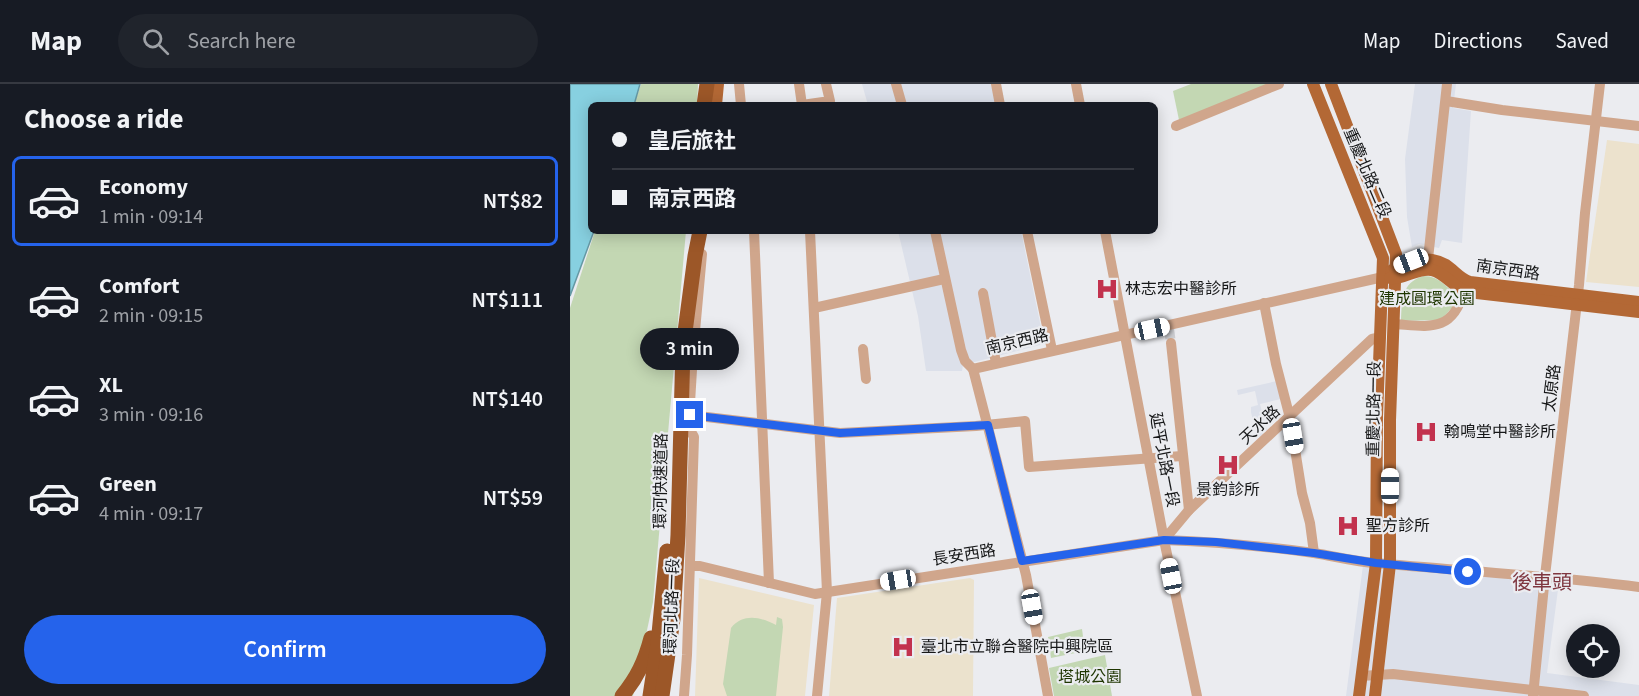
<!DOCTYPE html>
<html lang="en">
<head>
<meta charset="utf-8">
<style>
	:root { --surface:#171b24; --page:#20242c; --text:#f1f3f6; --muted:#9ea1a6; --line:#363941; --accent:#2563eb }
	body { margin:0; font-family:"Source Sans 3","Noto Sans TC",sans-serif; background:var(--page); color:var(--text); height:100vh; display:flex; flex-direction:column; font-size:22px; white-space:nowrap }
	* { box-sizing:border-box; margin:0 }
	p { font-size:20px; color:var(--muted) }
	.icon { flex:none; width:33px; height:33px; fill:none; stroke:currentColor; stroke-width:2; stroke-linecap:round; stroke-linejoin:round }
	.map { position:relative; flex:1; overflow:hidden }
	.side { display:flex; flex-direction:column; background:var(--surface); width:570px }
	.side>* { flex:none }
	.banner { position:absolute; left:18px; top:18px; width:570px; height:132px; border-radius:9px; box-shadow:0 3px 15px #0003; display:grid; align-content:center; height:132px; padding:0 24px; background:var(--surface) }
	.fabs { position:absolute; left:996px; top:540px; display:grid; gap:12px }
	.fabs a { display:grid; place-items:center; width:54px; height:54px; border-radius:50%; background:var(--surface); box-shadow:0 3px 15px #0003; font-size:30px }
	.end { position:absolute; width:27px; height:27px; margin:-14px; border:8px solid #2563eb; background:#fff; box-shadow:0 0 0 3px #fff }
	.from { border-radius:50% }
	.bubble { position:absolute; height:42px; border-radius:21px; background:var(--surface); box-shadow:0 3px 15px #0003; font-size:20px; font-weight:600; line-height:42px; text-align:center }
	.car { position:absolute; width:18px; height:36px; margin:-18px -9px; border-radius:8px; box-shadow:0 0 4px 2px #0007; background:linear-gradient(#fff 24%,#345 0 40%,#fff 0 76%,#345 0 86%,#fff 0) }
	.banner b { display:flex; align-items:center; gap:21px; height:57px; font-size:22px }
	.banner b+b { border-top:2px solid var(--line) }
	.banner i { width:15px; height:15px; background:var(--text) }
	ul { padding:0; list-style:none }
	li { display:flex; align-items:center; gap:18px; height:90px; margin:0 12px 9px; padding:0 12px; border:3px solid transparent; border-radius:9px }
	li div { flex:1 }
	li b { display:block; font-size:22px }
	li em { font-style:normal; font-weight:600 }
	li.current { border-color:var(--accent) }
	li>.icon { width:54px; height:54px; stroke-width:1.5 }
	h2 { padding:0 24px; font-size:27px; line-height:72px }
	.cta { display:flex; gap:12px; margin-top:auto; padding:12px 24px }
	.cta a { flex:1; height:69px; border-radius:36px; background:var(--accent); color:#fff; font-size:24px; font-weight:600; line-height:69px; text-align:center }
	header { display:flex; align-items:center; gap:36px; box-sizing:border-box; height:84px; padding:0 30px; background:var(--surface); border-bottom:2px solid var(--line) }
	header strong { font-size:28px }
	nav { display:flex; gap:33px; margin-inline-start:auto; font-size:21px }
	.search { width:420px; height:54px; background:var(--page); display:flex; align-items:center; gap:15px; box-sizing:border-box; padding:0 21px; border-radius:33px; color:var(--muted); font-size:22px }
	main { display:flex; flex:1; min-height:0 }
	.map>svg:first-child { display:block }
	.built { fill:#dce0ea }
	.education { fill:#ece2cd }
	.medical { fill:#ebe2cd }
	.green { fill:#c3d7b3 }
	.water { fill:#87d0e0; stroke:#6599a4; stroke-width:1.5 }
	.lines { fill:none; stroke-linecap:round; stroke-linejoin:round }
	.minor-tunnel { stroke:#cbccd0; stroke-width:10; stroke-dasharray:10 5; stroke-linecap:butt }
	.minor { stroke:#d0a68c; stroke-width:10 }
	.major { stroke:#b36835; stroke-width:12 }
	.highway { stroke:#9c5728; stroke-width:15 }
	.route { stroke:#2563eb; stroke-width:8 }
	.labels { text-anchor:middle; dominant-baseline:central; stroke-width:4.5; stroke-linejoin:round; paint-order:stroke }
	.street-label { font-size:16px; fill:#171819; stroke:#ebecf0 }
	.poi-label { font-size:16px; fill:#171819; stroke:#ebecf0; text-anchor:start }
	.park-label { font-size:16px; fill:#1e3500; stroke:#ebecf0 }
	.quarter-label { font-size:20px; fill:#7f3740; stroke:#ebecf0 }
</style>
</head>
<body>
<header>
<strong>Map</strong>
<div class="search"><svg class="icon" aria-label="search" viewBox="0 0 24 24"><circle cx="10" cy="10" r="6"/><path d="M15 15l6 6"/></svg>Search here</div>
<nav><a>Map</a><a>Directions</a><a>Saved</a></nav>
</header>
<main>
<section class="side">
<h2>Choose a ride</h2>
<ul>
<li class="current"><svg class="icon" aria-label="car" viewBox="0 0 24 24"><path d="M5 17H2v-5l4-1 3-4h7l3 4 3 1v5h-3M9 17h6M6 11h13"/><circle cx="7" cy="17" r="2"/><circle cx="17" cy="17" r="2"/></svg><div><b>Economy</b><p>1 min · 09:14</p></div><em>NT$82</em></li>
<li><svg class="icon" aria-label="car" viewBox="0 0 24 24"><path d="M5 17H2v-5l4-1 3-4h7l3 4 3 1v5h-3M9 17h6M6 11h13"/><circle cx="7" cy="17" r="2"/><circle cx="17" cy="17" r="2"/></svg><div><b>Comfort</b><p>2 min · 09:15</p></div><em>NT$111</em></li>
<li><svg class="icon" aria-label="car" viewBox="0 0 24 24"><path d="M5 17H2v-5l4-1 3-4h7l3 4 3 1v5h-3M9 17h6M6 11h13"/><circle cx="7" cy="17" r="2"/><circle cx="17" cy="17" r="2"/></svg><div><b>XL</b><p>3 min · 09:16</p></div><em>NT$140</em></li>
<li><svg class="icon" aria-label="car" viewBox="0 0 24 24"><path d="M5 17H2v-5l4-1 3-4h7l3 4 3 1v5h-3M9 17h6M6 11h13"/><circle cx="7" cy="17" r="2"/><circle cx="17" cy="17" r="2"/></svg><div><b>Green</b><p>4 min · 09:17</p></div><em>NT$59</em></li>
</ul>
<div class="cta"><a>Confirm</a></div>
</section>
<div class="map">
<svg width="1069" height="612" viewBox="0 0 1069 612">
	<rect width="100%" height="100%" fill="#ebecf0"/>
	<!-- built -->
	<g class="built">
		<path d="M 292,0 L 421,0 L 426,21 L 298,21 Z"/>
		<path d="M 845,0 L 886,0 L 883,24 L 901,27 L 892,159 L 872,156 L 869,164 L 849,160 L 842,163 L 837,133 L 835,75 Z"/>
		<path d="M 328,147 L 451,147 L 474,258 L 470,261 L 393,281 L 392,287 L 356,287 L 348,232 Z"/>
		<path d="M 707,297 L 711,315 L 690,320 L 697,346 L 687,355 L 681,328 L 681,323 L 688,321 L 685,307 L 668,311 L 667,306 Z"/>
		<path d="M 793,481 L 989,498 L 977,589 L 1069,601 L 1069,612 L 776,612 Z"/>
	</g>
	<!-- education -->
	<g class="education">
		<path d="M 1037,56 L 1069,60 L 1069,203 L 1016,198 Z"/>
		<path d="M 129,494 L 244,521 L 235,612 L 125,612 Z"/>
	</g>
	<!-- medical -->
	<path class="medical" d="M 400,494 L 404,496 L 403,612 L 259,612 L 267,514 Z"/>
	<!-- green -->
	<g class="green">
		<path d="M 71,0 L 128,0 L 127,21 L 64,21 Z"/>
		<path d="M 621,0 L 702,0 L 609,36 L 603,7 Z"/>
		<path d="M 25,147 L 116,147 L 83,518 L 63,612 L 0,612 L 0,224 Z"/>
		<path d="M 854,192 C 870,192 876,204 889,212 L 887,218 L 871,236 L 831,237 C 832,217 831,198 854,192 Z"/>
		<path d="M 207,533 L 212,535 L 213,543 L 206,612 L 157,612 L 153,600 L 161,544 C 173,529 191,533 206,541 Z"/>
		<path d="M 512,545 L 515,567 L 481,574 L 478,553 Z"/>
		<path d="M 535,571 L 542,612 L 484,612 L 479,584 Z"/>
	</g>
	<!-- water -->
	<path class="water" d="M 0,0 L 70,0 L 64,21 L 21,21 L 21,147 L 24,147 L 0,212 Z"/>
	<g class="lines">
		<!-- minor-tunnel -->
		<path class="minor-tunnel" d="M 599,245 L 601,259"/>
		<!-- minor -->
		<g class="minor">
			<path d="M 169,0 L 171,21"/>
			<path d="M 229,0 L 232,21"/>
			<path d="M 326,0 L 332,21"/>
			<path d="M 426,0 L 430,21"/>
			<path d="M 506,0 L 510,21"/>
			<path d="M 876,17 L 932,26 L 1069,42"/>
			<path d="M 232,21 L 260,17 L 256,0"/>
			<path d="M 606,42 L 709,0"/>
			<path d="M 184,147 L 199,499"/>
			<path d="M 240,147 L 257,508 L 247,612"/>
			<path d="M 365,147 L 391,266 L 395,277 L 403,285"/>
			<path d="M 457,147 L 482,266"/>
			<path d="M 535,147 L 594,456 L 627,612"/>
			<path d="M 858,175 L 877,0"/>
			<path d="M 413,209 L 426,279"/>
			<path d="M 694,219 L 706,280 L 720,334 L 732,409 L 740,439 L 744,469"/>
			<path d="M 244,224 L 374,195"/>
			<path d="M 823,240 C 858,242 882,250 894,207"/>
			<path d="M 601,259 L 619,426"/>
			<path d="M 293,265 L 296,295"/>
			<path d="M 120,331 L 270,349 L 406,342 L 455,337 L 459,383 L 612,372"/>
			<path d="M 594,456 L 619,426 L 802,255 L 811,253"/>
			<path d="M 120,482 L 130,482 L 245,510 L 594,456 C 644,458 694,462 744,469 C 764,472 785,478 806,479 C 894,487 982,492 1069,503"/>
			<path d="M 791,592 L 823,590 L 1014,612"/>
			<path d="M 114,612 L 117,571 L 124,353 L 119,344 L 120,319 L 123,269 L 132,170"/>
			<path d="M 478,612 L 456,491 L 403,285 L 813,193"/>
			<path d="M 963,612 L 975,492 L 1009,201 L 1015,129 L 1030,0"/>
		</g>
		<!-- major -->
		<g class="major">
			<path d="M 743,0 L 813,174 L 807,332 L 806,479 L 789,612"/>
			<path d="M 761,0 L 826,170 L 820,336 L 820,480 L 805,612"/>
			<path d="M 146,21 L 148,0"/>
			<path d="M 821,187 C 836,175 859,171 876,181 C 885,187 890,195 900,198 L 1069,218"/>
			<path d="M 820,194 C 834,196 847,183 862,186 C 876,189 884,205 898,208 L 1069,228"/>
		</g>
		<!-- highway -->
		<g class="highway">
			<path d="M 134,21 L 137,0"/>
			<path d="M 52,612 C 67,594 75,577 81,554"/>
			<path d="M 80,612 L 88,560 L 97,467"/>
			<path d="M 92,612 L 103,535 L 108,451 L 113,263 L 125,172 L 130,147"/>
		</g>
	</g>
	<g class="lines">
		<!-- route -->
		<path class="route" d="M 120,331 L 270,349 L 418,341 L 452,477 L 594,456 L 646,458 L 744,469 L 806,479 L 898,488"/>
	</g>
	<!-- icons -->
	<defs>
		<g id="hospital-bare" transform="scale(1.8)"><path d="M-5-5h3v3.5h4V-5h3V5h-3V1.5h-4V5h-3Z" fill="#c2324e" stroke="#ebecf0" stroke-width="2.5" paint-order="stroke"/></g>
	</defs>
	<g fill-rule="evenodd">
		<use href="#hospital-bare" x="537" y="205"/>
		<use href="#hospital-bare" x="856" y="348"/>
		<use href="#hospital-bare" x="658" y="381"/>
		<use href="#hospital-bare" x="778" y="442"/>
		<use href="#hospital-bare" x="333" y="563"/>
	</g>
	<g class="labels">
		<!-- street labels -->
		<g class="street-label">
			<text transform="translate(797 89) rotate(67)">重慶北路二段</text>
			<text transform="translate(938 186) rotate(8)">南京西路</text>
			<text transform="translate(447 258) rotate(-13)">南京西路</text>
			<text transform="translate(982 304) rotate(-83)">太原路</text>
			<text transform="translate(804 325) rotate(-89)">重慶北路一段</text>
			<text transform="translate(690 341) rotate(-43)">天水路</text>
			<text transform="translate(594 376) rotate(79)">延平北路一段</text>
			<text transform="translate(91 397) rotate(-89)">環河快速道路</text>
			<text transform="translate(394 471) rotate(-9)">長安西路</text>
			<text transform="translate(102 522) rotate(-88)">環河北路一段</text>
		</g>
		<!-- poi labels -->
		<g class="poi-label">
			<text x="555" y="205">林志宏中醫診所</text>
			<text x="874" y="348">翰鳴堂中醫診所</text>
			<text x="658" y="406" text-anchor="middle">景鈞診所</text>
			<text x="796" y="442">聖方診所</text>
			<text x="351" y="563">臺北市立聯合醫院中興院區</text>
		</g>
		<!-- park labels -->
		<g class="park-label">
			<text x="857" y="215">建成圓環公園</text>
			<text x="520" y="593">塔城公園</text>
		</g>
		<!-- quarter labels -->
		<g class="quarter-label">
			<text x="972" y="499">後車頭</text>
		</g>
	</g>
</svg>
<div class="fabs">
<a><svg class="icon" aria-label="locate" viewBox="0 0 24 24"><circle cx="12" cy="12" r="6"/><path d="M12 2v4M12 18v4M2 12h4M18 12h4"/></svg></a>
</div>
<i class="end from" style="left:898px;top:488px"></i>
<i class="end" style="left:120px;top:331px"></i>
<div class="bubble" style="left:70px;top:244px;width:99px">3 min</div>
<i class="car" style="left:841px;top:177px;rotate:249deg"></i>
<i class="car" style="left:582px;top:245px;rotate:78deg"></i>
<i class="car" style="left:723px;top:352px;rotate:171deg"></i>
<i class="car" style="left:820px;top:402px;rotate:0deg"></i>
<i class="car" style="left:601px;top:492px;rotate:349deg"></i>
<i class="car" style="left:328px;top:496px;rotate:261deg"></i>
<i class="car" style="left:462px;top:523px;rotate:170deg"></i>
<div class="banner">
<b><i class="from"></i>皇后旅社</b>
<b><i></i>南京西路</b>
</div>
</div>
</main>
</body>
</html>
